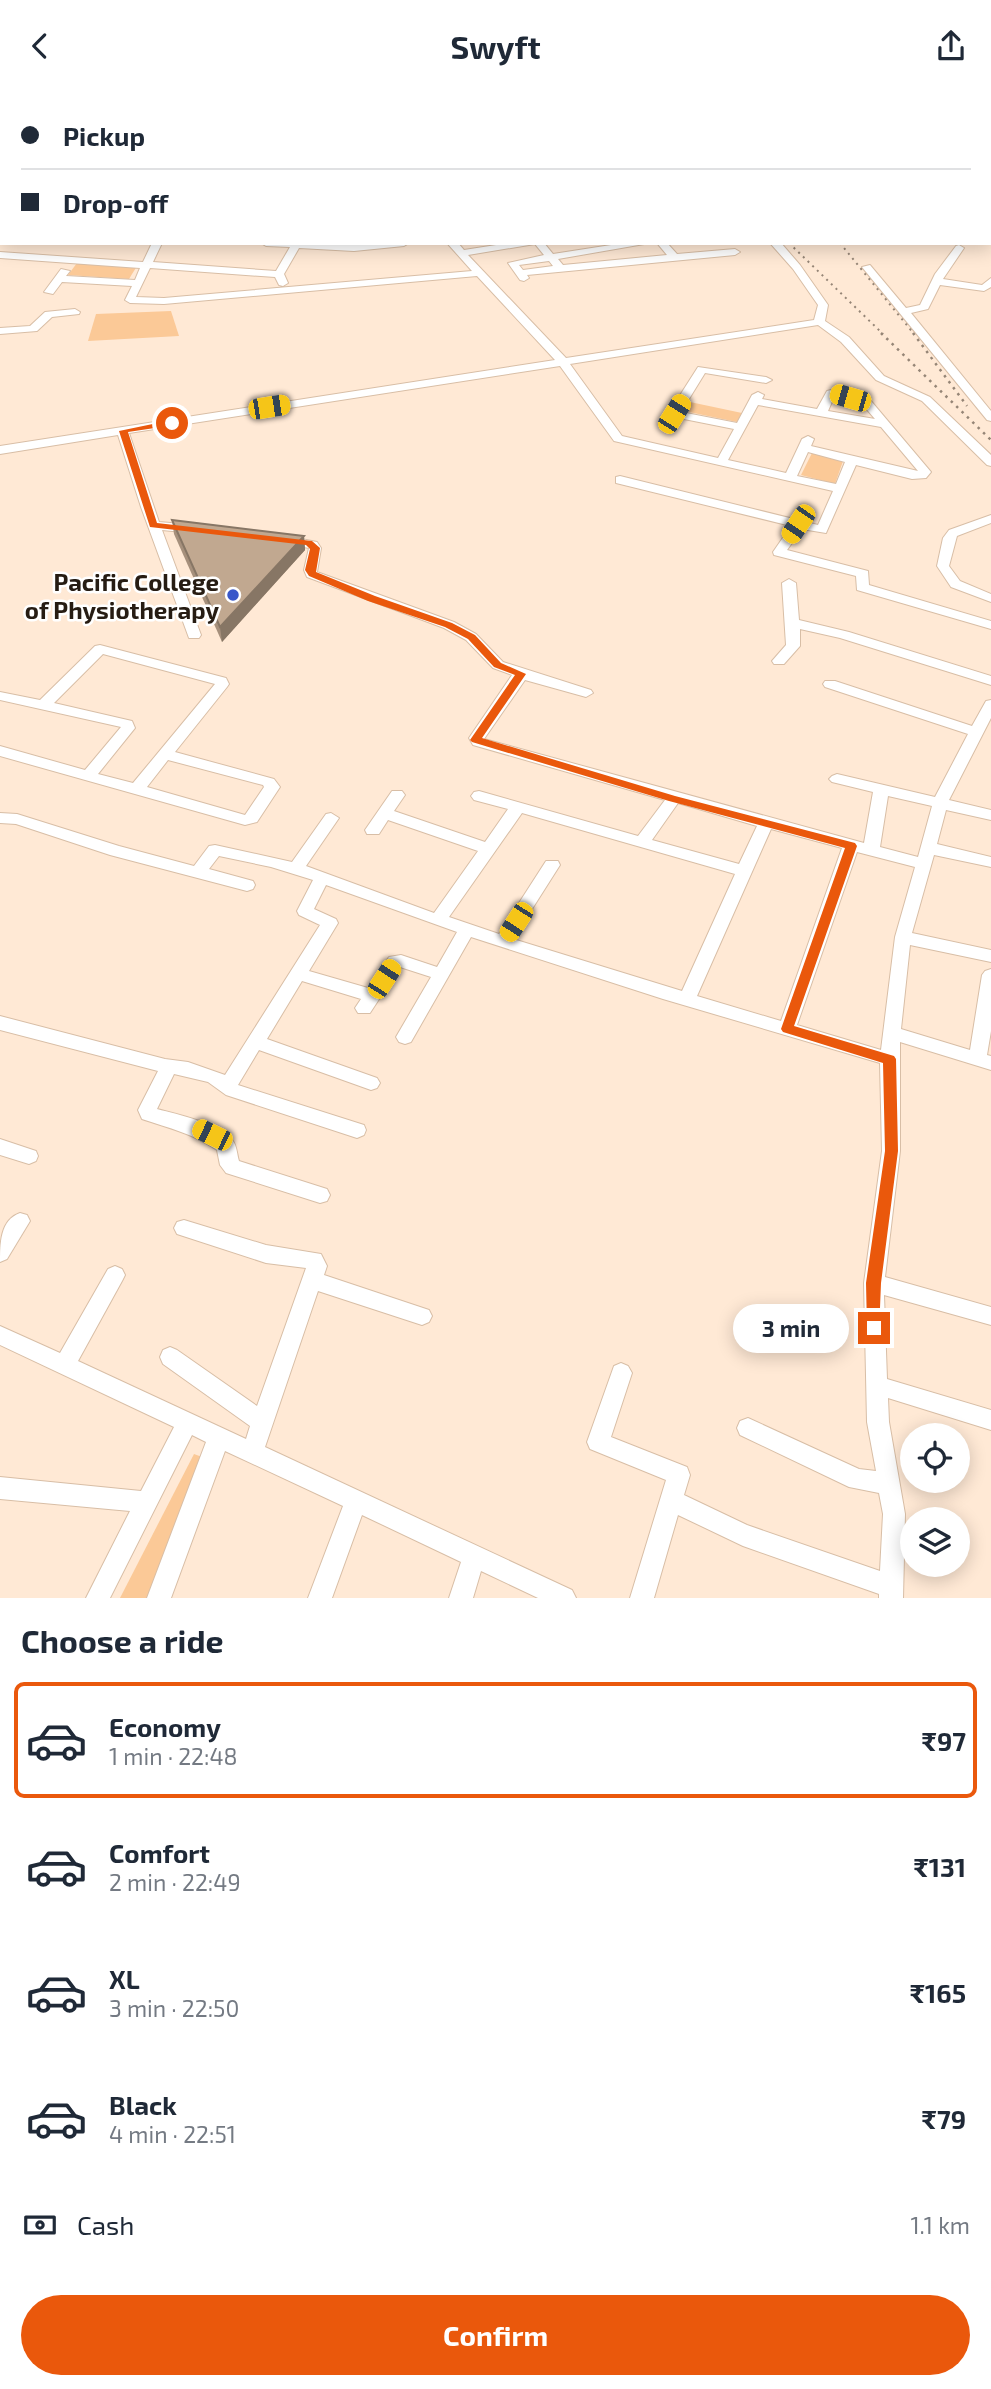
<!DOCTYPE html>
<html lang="en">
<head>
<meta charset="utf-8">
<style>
	:root { --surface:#fff; --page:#f6f6f7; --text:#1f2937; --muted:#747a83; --line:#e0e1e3; --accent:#ea580c }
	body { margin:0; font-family:"Exo 2",sans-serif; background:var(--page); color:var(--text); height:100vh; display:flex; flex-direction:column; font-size:26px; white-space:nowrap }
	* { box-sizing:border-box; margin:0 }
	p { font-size:23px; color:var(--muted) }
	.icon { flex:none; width:38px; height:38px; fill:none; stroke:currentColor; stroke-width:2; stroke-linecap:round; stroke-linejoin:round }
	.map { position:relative; height:1507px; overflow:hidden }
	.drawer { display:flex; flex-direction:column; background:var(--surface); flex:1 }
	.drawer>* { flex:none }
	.top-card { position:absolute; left:0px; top:0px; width:992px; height:154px; box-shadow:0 4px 18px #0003; display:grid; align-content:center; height:154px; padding:0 21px; background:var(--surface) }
	.buttons { position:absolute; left:900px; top:1332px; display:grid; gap:14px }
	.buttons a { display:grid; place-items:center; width:70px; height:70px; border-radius:50%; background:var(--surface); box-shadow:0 4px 18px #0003; font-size:35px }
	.end { position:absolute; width:32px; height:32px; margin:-16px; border:9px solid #ea580c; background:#fff; box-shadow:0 0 0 4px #fff }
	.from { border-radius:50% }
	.bubble { position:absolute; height:49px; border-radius:24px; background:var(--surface); box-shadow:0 4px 18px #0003; font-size:23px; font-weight:700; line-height:49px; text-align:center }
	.car { position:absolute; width:21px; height:42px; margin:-21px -10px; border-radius:9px; box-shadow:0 0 5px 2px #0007; background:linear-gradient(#f5c518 24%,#345 0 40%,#f5c518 0 76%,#345 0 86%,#f5c518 0) }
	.top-card b { display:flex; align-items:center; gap:24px; height:66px; font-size:26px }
	.top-card b+b { border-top:2px solid var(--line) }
	.top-card i { width:18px; height:18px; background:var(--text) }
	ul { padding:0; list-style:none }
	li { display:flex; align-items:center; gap:21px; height:116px; margin:0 14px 10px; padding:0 7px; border:4px solid transparent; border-radius:10px }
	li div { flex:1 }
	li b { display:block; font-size:26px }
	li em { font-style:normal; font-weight:700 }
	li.current { border-color:var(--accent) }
	li>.icon { width:63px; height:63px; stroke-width:1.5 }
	h2 { padding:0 21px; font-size:32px; line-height:84px }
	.pay { display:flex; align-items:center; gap:18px; height:77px; padding:0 21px; font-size:26px }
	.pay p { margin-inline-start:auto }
	.button { display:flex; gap:14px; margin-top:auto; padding:14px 21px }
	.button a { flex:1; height:80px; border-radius:42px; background:var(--accent); color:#fff; font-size:28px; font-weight:700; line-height:80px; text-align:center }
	header { display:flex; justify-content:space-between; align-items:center; height:91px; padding:0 21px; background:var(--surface); font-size:32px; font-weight:700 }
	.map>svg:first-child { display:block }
	.green { fill:#fbc997 }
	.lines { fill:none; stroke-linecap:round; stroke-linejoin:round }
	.minor-casing { stroke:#d8bea6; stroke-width:2 }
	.minor { fill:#fff; fill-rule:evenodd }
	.rail-far1 { stroke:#958576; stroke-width:2; stroke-dasharray:2 4.5; stroke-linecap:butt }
	.rail { stroke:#958576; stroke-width:2.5; stroke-dasharray:2.5 5; stroke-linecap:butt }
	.wall { fill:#a6907c }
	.shaded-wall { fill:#877665 }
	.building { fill:#c1a890; stroke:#877665; stroke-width:2 }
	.route { fill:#ea580c }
	.poi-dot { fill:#3957c9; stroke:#fff; stroke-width:2.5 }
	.labels { text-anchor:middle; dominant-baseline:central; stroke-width:5; stroke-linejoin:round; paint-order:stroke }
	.poi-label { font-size:24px; font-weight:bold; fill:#261c13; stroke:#fff; text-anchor:end }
</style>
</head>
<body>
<header><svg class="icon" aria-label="back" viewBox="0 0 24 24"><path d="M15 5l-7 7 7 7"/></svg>Swyft<svg class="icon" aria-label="share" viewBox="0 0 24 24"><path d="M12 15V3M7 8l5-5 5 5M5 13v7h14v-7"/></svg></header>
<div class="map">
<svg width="991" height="1507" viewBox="0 0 991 1507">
	<rect width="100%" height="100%" fill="#ffe9d5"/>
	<!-- green -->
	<g class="green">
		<path d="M 77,172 L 137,175 L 129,188 L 68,184 Z"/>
		<path d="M 171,220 L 179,245 L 88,250 L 96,223 Z"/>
		<path d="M 690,311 L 742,322 L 737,331 L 684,320 Z"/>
		<path d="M 812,362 L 843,370 L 835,393 L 801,384 Z"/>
		<path d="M 194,1363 L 213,1370 L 160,1507 L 120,1507 Z"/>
	</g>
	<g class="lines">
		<!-- minor casing -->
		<g class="minor-casing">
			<g id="minor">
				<path d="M 26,0 L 34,0 L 25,2 Z"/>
				<path d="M 84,0 L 92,0 L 93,2 L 85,2 Z"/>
				<path d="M 114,0 L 153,0 L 155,2 L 112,2 Z"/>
				<rect x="208" y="0" width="8" height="2"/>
				<path d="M 250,0 L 259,0 L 249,2 Z"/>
				<path d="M 314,0 L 323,0 L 312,2 Z"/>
				<path d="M 344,0 L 353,0 L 343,2 Z"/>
				<path d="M 404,0 L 423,0 L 425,2 L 405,2 Z"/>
				<path d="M 459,0 L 468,0 L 458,2 Z"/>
				<path d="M 524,0 L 550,0 L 552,2 L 525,2 Z"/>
				<path d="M 612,0 L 621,0 L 622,2 L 613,2 Z"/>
				<rect x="0" y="3" width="2" height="4"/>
				<rect x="0" y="66" width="2" height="6"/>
				<rect x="990" y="105" width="1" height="7"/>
				<path d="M 2,108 L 2,115 L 0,116 L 0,109 Z"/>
				<rect x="990" y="133" width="1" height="6"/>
				<rect x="0" y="136" width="2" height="6"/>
				<path d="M 152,152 L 162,152 L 153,171 L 276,180 L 290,156 L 266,155 L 261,152 L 409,152 L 404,155 L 354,160 L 299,157 L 284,183 L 288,192 L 283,195 L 279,194 L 275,186 L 150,177 L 136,206 L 164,207 L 472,180 L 447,152 L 458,152 L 464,159 L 509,152 L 544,152 L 553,163 L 624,152 L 650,152 L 558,168 L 563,174 L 667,164 L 657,152 L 667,152 L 677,163 L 735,158 L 740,161 L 735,164 L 527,184 L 529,187 L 524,190 L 520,189 L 508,172 L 544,164 L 535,153 L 468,164 L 566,267 L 814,229 L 818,214 L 793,178 L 770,152 L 781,152 L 800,174 L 828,214 L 825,230 L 849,246 L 884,285 L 930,306 L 991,364 L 991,375 L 987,374 L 922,310 L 876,289 L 841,251 L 818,234 L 570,273 L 622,345 L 718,367 L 734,338 L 674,326 L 668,323 L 698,276 L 766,286 L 772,289 L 766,292 L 705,282 L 681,321 L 737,332 L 752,304 L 758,301 L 764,304 L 762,308 L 817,318 L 827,300 L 831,299 L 871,310 L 931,381 L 926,387 L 912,388 L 856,374 L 826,442 L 802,438 L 787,459 L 868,480 L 869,494 L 991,530 L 991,538 L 857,499 L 856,485 L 774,464 L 773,461 L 791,435 L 616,392 L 616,386 L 620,385 L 818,434 L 833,400 L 614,350 L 560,275 L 129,342 L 159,431 L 193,434 L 199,438 L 193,442 L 162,439 L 201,544 L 199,547 L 189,547 L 141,416 L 118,344 L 0,363 L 0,355 L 555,269 L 477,185 L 164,213 L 130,212 L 125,209 L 132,195 L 62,191 L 53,203 L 44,201 L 61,178 L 70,180 L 66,185 L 135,189 L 140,177 L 0,167 L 0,161 L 143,171 ZM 549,170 L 553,175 L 523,179 L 519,174 ZM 834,306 L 863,314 L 875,328 L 828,320 ZM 758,314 L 881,336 L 918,380 L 811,355 L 814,348 L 808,345 L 802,348 L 786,382 L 728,369 ZM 808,361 L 845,371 L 836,393 L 797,385 Z"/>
				<path d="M 959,154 L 964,157 L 943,188 L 982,194 L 991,187 L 991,196 L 984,200 L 940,194 L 928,218 L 911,222 L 991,320 L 991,330 L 987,329 L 862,176 L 870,174 L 906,217 L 920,214 L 935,183 L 956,155 Z"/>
				<path d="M 75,218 L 80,221 L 79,223 L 52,226 L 37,240 L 0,243 L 0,237 L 30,235 L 45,221 Z"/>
				<path d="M 991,424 L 991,432 L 957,445 L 949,475 L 960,490 L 991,503 L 991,511 L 951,496 L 937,475 L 943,447 L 949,439 Z"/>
				<path d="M 285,445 L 317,451 L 321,457 L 317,481 L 454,531 L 476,543 L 503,571 L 591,599 L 593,602 L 586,606 L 525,589 L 484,648 L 864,752 L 873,701 L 832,691 L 829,688 L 832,685 L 837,683 L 935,706 L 968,643 L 825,596 L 823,593 L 825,590 L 835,590 L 972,635 L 986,610 L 991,609 L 991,627 L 949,709 L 991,719 L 991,729 L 946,719 L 937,753 L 991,766 L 991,776 L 934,764 L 912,842 L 991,859 L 991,871 L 910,854 L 901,938 L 970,959 L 982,884 L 985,880 L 991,878 L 991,940 L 987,964 L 991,965 L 991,979 L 900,951 L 900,1060 L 885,1186 L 991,1216 L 991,1234 L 884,1204 L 887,1288 L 991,1319 L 991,1339 L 888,1307 L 889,1331 L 905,1423 L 903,1507 L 879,1507 L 879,1503 L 743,1455 L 678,1424 L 654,1507 L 630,1507 L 666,1389 L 590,1358 L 587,1351 L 614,1275 L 621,1272 L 628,1275 L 632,1282 L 611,1346 L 687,1376 L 690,1384 L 684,1404 L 747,1434 L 880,1480 L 883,1423 L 879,1402 L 849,1396 L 740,1344 L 737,1337 L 740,1330 L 748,1327 L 859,1378 L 876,1380 L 867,1331 L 864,1192 L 882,1060 L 880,972 L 663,908 L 471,846 L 411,951 L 405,953 L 399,951 L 396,946 L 431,886 L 400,876 L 370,922 L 358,922 L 355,917 L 361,908 L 302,890 L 267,948 L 377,987 L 380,992 L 377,997 L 371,999 L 259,959 L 238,994 L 364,1034 L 366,1039 L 364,1044 L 357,1047 L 226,1004 L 208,991 L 174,983 L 157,1018 C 180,1024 214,1031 232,1049 C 237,1054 237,1064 239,1070 L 327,1098 L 330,1104 L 327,1110 L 320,1112 L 226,1082 L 220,1074 L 217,1059 C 194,1043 169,1037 142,1028 L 138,1019 L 158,980 L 0,939 L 0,925 L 165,968 L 188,971 L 225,984 L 320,834 L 299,824 L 297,820 L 313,789 L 271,776 L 219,765 L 209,778 L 253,790 L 255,794 L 253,798 L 247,800 L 110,764 L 16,733 L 0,732 L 0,722 L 17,723 L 119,755 L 194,775 L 209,755 L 215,754 L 292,771 L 326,723 L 331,722 L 339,727 L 306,775 L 434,822 L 478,760 L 388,729 L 379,743 L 367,743 L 365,739 L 392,700 L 402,700 L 405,704 L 394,720 L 485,751 L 508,718 L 474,709 L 471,705 L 474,701 L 479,700 L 638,745 L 665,709 L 473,654 L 469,647 L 512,584 L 493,577 L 466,549 L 444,537 L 307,486 L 304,479 L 309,457 L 281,452 L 279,449 ZM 888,705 L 932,715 L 918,766 L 880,756 ZM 678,712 L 757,735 L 739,773 L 652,749 ZM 522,722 L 735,783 L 682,900 L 513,848 L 560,774 L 558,770 L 546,770 L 499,843 L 449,826 ZM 771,738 L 842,757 L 781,930 L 697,905 ZM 857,761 L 915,776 L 895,846 L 881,959 L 797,934 ZM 326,794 L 457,841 L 437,876 L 401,864 L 389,866 L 368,897 L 309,880 L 338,832 L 336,828 L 314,818 Z"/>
				<path d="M 789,488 L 796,492 L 799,529 L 849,541 L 991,585 L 991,594 L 840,547 L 800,538 L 800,555 L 784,573 L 774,573 L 772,570 L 786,554 L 782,492 Z"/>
				<path d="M 100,554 L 226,587 L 229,593 L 227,596 L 175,661 L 274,688 L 280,696 L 257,731 L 245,734 L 0,665 L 0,655 L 85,679 L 121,636 L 0,609 L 0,601 L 40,609 L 95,555 ZM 103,563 L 215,593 L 133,692 L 98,683 L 135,637 L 132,630 L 54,612 ZM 168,669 L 263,694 L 264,696 L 245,724 L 147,696 Z"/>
				<path d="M 0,1048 L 36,1060 L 38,1065 L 36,1070 L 29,1073 L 0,1064 Z"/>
				<path d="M 20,1122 L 27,1124 L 30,1130 L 7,1168 L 0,1171 C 0,1153 0,1129 20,1122 Z"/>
				<path d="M 184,1129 L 266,1154 L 321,1163 L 327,1175 L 324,1184 L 429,1219 L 432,1225 L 429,1231 L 422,1234 L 318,1200 L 265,1356 L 572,1499 L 576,1507 L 538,1507 L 481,1480 L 473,1507 L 449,1507 L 461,1471 L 362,1424 L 332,1507 L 308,1507 L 343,1415 L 225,1360 L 171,1507 L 147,1507 L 206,1351 L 192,1344 L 110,1507 L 86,1507 L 130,1420 L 0,1408 L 0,1386 L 141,1400 L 174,1336 L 0,1254 L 0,1235 L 60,1262 L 108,1178 L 115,1175 L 122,1178 L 125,1184 L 122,1190 L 78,1270 L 246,1348 L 250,1335 L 163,1273 L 160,1266 L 163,1259 L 170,1256 L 177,1259 L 257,1315 L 306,1177 L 266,1172 L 177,1143 L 174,1137 L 177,1131 Z"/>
			</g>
		</g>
		<!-- minor -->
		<use href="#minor" class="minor"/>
		<!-- rail-far1 -->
		<g class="rail-far1">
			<path d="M 640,0 L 642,2"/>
			<path d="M 683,0 L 685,2"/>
			<path d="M 789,152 L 883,243"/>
			<path d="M 840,152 L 914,243"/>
		</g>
		<!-- rail -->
		<g class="rail">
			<path d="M 881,242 L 991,349"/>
			<path d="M 913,242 L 967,315"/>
		</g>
	</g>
	<!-- wall -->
	<path class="wall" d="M 172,429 L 304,445 L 305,459 L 222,551 L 174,443 Z"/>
	<!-- shaded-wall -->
	<path class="shaded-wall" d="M 304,445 L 305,459 L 222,551 L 220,536 Z"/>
	<!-- building -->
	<g class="building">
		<rect x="0" y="115" width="2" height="11"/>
		<path d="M 172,429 L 304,445 L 220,536 Z"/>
	</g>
	<!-- route -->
	<path class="route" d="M 172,329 L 175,334 L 128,341 L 157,432 L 312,450 L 320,457 L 316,481 L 375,505 L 452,532 L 475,544 L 501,572 L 526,583 L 482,647 L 675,705 L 855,752 L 857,755 L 794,935 L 894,965 L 896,968 L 898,1060 L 881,1192 L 879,1242 L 869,1242 L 867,1237 L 866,1192 L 885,1060 L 883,972 L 783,941 L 781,938 L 845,757 L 669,710 L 472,651 L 470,649 L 515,584 L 494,576 L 468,548 L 445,536 L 368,510 L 309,485 L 305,479 L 310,458 L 306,454 L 150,436 L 119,340 Z"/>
	<!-- markers -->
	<circle class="poi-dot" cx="233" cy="504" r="7"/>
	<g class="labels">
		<!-- poi labels -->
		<g class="poi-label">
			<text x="219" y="490">Pacific College<tspan x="219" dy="28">of Physiotherapy</tspan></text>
		</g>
	</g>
</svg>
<div class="buttons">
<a><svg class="icon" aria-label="locate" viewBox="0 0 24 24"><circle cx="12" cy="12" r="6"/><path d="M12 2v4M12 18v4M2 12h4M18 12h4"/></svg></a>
<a><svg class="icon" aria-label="layers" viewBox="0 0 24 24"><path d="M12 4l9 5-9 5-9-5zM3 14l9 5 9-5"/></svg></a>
</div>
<i class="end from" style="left:172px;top:332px"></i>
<i class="end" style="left:874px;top:1237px"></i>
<div class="bubble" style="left:733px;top:1213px;width:116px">3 min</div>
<i class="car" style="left:850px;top:307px;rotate:286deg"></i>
<i class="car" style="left:269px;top:316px;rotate:81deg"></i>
<i class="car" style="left:674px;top:323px;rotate:32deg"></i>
<i class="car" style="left:798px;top:433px;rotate:214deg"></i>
<i class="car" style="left:516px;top:831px;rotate:213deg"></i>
<i class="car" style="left:384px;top:888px;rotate:33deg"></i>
<i class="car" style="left:212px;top:1044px;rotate:296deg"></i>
<div class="top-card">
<b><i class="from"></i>Pickup</b>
<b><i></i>Drop-off</b>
</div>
</div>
<section class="drawer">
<h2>Choose a ride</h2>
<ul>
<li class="current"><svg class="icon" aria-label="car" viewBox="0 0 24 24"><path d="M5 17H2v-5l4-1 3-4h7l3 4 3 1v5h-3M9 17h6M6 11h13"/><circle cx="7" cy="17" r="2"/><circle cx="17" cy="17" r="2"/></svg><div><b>Economy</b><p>1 min · 22:48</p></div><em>₹97</em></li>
<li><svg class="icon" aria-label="car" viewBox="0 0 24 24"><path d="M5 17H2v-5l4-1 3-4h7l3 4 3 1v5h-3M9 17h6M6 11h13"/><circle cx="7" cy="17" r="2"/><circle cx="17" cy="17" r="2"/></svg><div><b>Comfort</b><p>2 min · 22:49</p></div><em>₹131</em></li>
<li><svg class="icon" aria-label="car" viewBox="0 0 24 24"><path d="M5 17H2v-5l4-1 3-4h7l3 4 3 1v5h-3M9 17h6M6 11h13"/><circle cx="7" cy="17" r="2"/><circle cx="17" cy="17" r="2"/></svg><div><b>XL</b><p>3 min · 22:50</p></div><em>₹165</em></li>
<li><svg class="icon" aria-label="car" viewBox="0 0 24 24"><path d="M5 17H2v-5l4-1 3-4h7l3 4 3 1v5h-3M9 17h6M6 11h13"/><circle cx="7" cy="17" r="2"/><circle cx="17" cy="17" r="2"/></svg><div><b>Black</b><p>4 min · 22:51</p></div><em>₹79</em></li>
</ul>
<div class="pay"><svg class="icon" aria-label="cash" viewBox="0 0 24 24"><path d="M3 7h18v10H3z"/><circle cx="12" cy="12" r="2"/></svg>Cash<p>1.1 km</p></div>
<div class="button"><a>Confirm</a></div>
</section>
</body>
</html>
